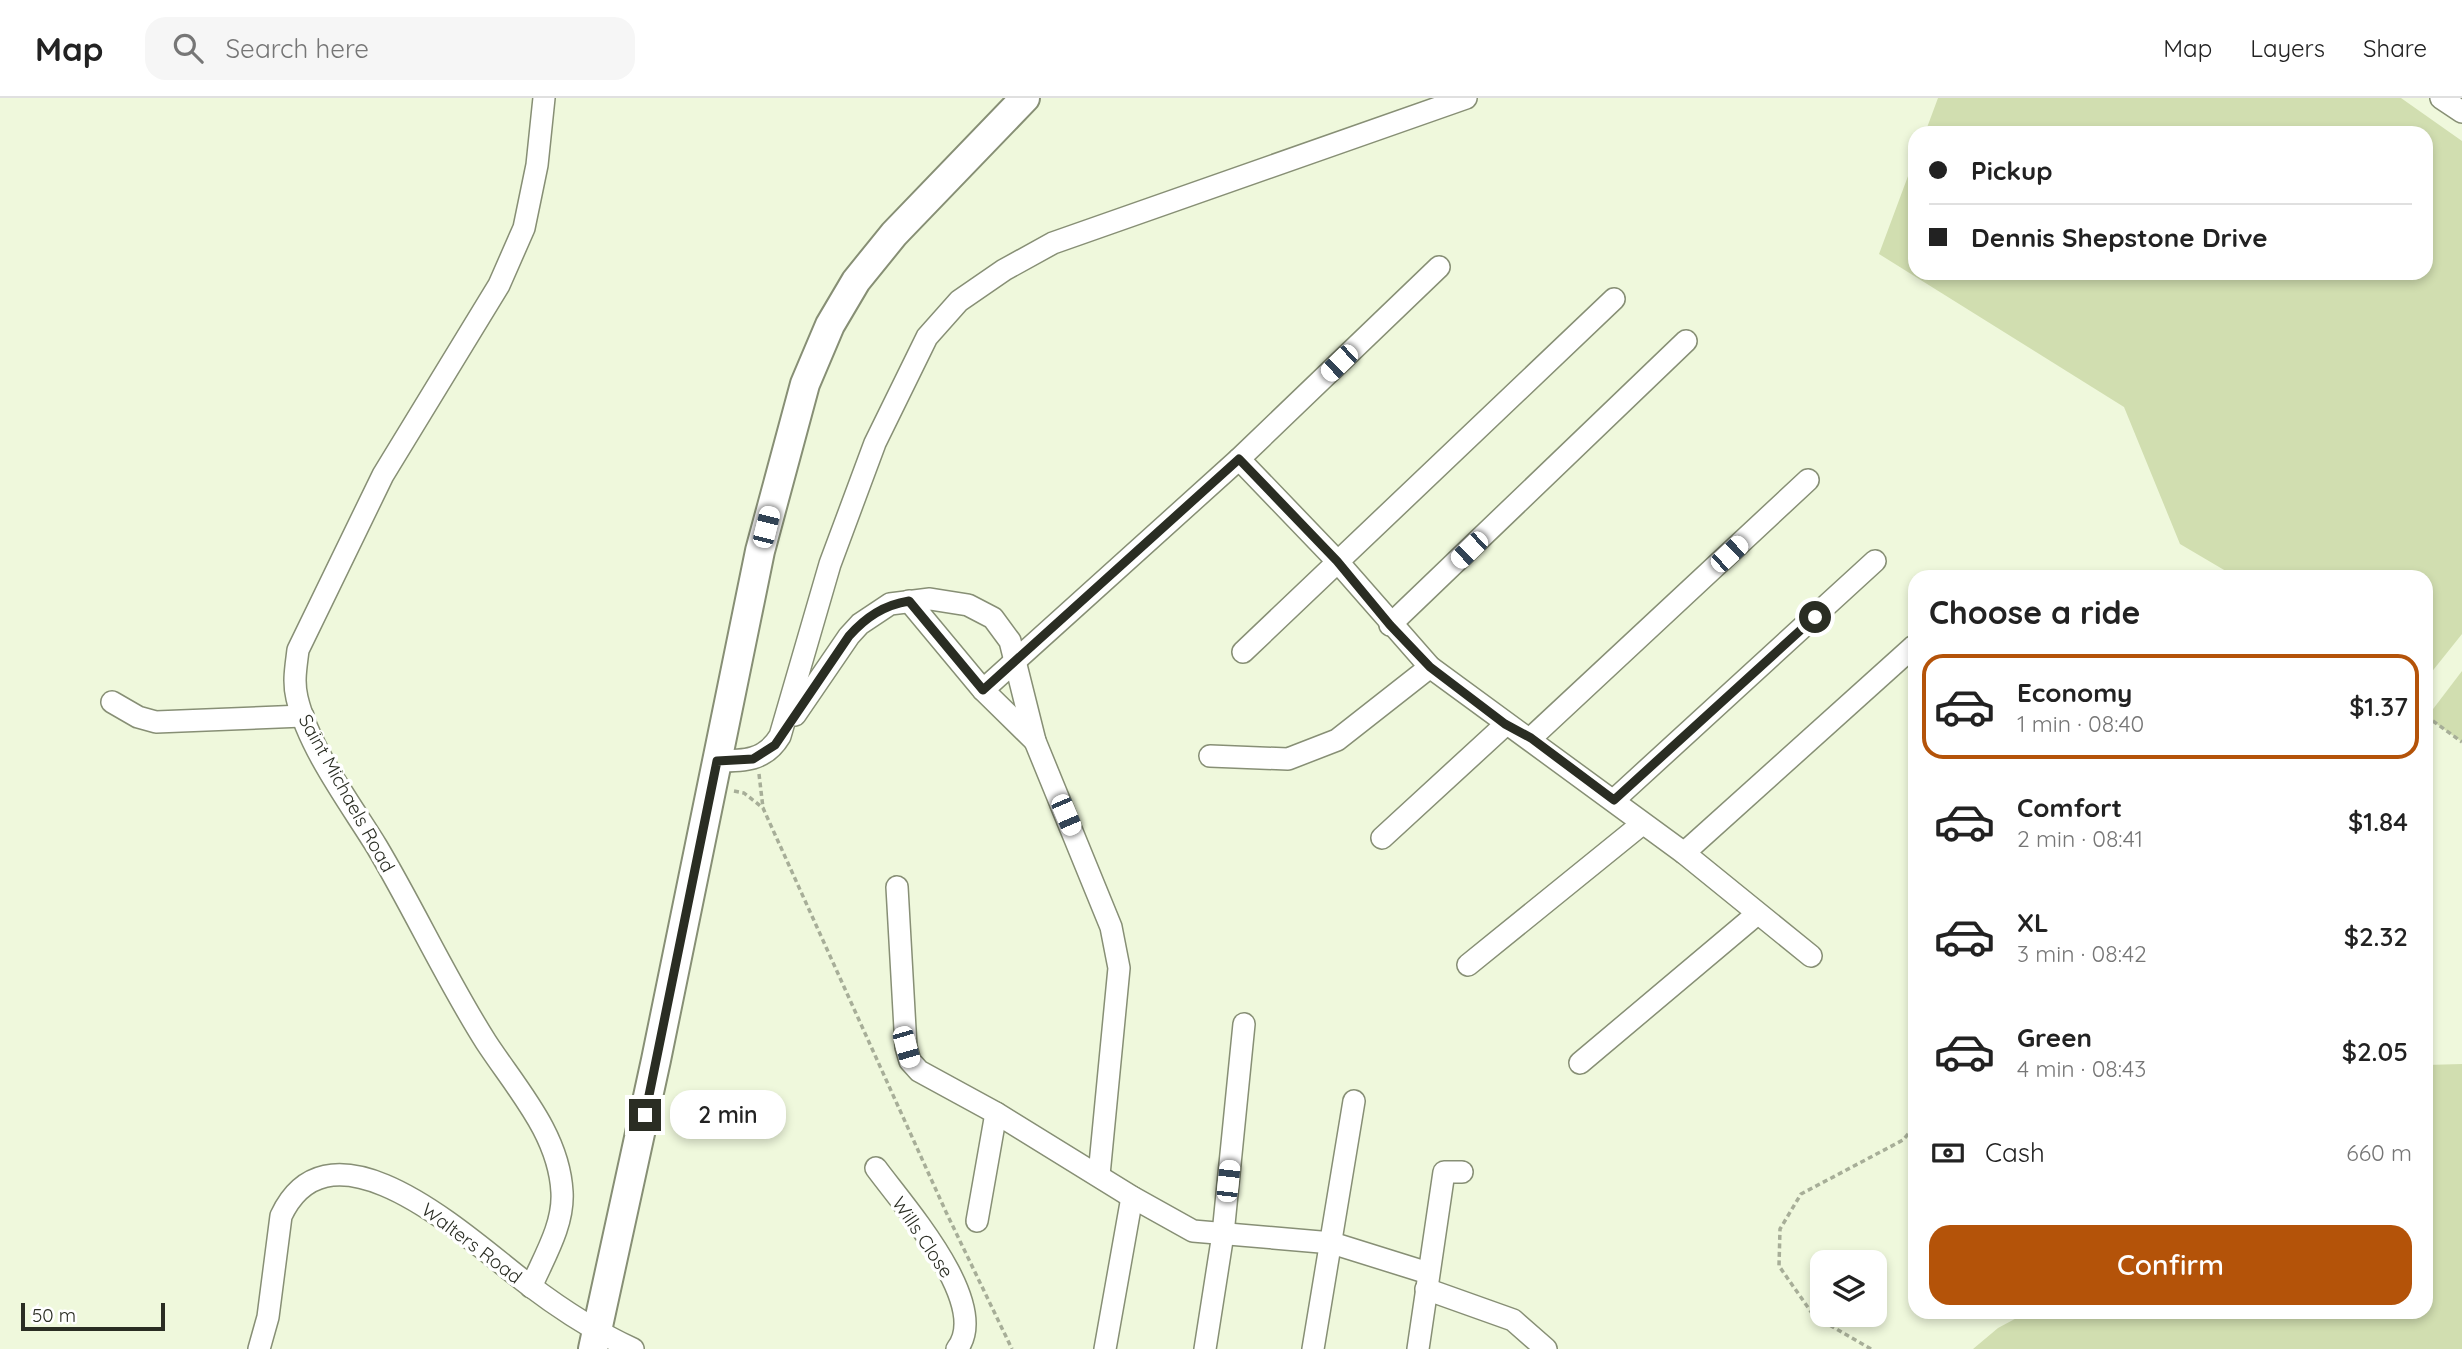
<!DOCTYPE html>
<html lang="en">
<head>
<meta charset="utf-8">
<style>
	:root { --surface:#fff; --page:#f6f6f6; --text:#222; --muted:#767676; --line:#e0e0e0; --accent:#b45309 }
	body { margin:0; font-family:Quicksand,sans-serif; background:var(--page); color:var(--text); height:100vh; display:flex; flex-direction:column; font-size:26px; white-space:nowrap }
	* { box-sizing:border-box; margin:0 }
	p { font-size:23px; color:var(--muted) }
	.icon { flex:none; width:38px; height:38px; fill:none; stroke:currentColor; stroke-width:2; stroke-linecap:round; stroke-linejoin:round }
	.map { position:relative; flex:1; overflow:hidden }
	.details { position:absolute; left:1908px; top:472px; width:525px; height:749px; display:flex; flex-direction:column; background:var(--surface); border-radius:21px; box-shadow:0 4px 10px #0003 }
	.details>* { flex:none }
	.top-card { position:absolute; left:1908px; top:28px; width:525px; height:154px; border-radius:21px; box-shadow:0 4px 10px #0003; display:grid; align-content:center; height:154px; padding:0 21px; background:var(--surface) }
	.fabs { position:absolute; left:1810px; top:1152px; display:grid; gap:14px }
	.fabs a { display:grid; place-items:center; width:77px; height:77px; border-radius:14px; background:var(--surface); box-shadow:0 4px 10px #0003; font-size:35px }
	.scale { position:absolute; left:21px; bottom:18px; width:144px; box-sizing:border-box; padding-left:7px; border:4px solid #2a2d23; border-top:0; font-size:19px; line-height:24px; white-space:nowrap; color:#2a2d23; -webkit-text-stroke:5px #fff; paint-order:stroke }
	.end { position:absolute; width:32px; height:32px; margin:-16px; border:9px solid #2a2d23; background:#fff; box-shadow:0 0 0 4px #fff }
	.from { border-radius:50% }
	.bubble { position:absolute; height:49px; border-radius:21px; background:var(--surface); box-shadow:0 4px 10px #0003; font-size:23px; font-weight:600; line-height:49px; text-align:center }
	.car { position:absolute; width:21px; height:42px; margin:-21px -10px; border-radius:9px; box-shadow:0 0 5px 2px #0007; background:linear-gradient(#fff 24%,#345 0 40%,#fff 0 76%,#345 0 86%,#fff 0) }
	.top-card b { display:flex; align-items:center; gap:24px; height:66px; font-size:26px }
	.top-card b+b { border-top:2px solid var(--line) }
	.top-card i { width:18px; height:18px; background:var(--text) }
	ul { padding:0; list-style:none }
	li { display:flex; align-items:center; gap:21px; height:105px; margin:0 14px 10px; padding:0 7px; border:4px solid transparent; border-radius:21px }
	li div { flex:1 }
	li b { display:block; font-size:26px }
	li em { font-style:normal; font-weight:600 }
	li.current { border-color:var(--accent) }
	li>.icon { width:63px; height:63px; stroke-width:1.5 }
	h2 { padding:0 21px; font-size:32px; line-height:84px }
	.pay { display:flex; align-items:center; gap:18px; height:77px; padding:0 21px; font-size:26px }
	.pay p { margin-inline-start:auto }
	.button { display:flex; gap:14px; margin-top:auto; padding:14px 21px }
	.button a { flex:1; height:80px; border-radius:21px; background:var(--accent); color:#fff; font-size:28px; font-weight:600; line-height:80px; text-align:center }
	header { display:flex; align-items:center; gap:42px; box-sizing:border-box; height:98px; padding:0 35px; background:var(--surface); border-bottom:2px solid var(--line) }
	header strong { font-size:33px }
	nav { display:flex; gap:38px; margin-inline-start:auto; font-size:24px }
	.search { width:490px; height:63px; background:var(--page); display:flex; align-items:center; gap:18px; box-sizing:border-box; padding:0 24px; border-radius:21px; color:var(--muted); font-size:26px }
	.map>svg:first-child { display:block }
	.green { fill:#d1deb0 }
	.lines { fill:none; stroke-linecap:round; stroke-linejoin:round }
	.minor-casing { stroke:#878f75; stroke-width:24 }
	.tertiary-casing { stroke:#878f75; stroke-width:32 }
	.path { stroke:#a7ae98; stroke-width:3.5; stroke-dasharray:5 3.5; stroke-linecap:butt }
	.minor { stroke:#fff; stroke-width:21 }
	.tertiary { stroke:#fff; stroke-width:28 }
	.route { stroke:#2a2d23; stroke-width:9 }
	.labels { text-anchor:middle; dominant-baseline:central; stroke-width:7; stroke-linejoin:round; paint-order:stroke }
	.street-label { font-size:19px; fill:#2a2d23; stroke:#fff }
</style>
</head>
<body>
<header>
<strong>Map</strong>
<div class="search"><svg class="icon" aria-label="search" viewBox="0 0 24 24"><circle cx="10" cy="10" r="6"/><path d="M15 15l6 6"/></svg>Search here</div>
<nav><a>Map</a><a>Layers</a><a>Share</a></nav>
</header>
<div class="map">
<svg width="2462" height="1251" viewBox="0 0 2462 1251">
	<rect width="100%" height="100%" fill="#eff8dc"/>
	<!-- green -->
	<g class="green">
		<path d="M 1938,0 L 2401,0 L 2462,43 L 2462,536 L 2426,581 L 2426,480 L 2236,479 L 2180,446 L 2124,309 L 1879,156 L 1914,62 L 1914,175 L 2426,175 L 2426,35 L 1925,35 Z"/>
		<path d="M 2462,573 L 2462,644 L 2427,619 Z"/>
		<path d="M 2462,966 L 2462,1251 L 1973,1251 L 1998,1230 L 2026,1215 L 2426,1214 L 2426,967 Z"/>
	</g>
	<g class="lines">
		<!-- minor casing -->
		<g class="minor-casing">
			<g id="minor">
				<path d="M 2441,0 L 2462,14"/>
				<path d="M 1239,361 L 1337,463 L 1430,569 L 1684,755 L 1811,858"/>
				<path d="M 909,503 L 983,592 L 1035,643"/>
				<path d="M 1390,527 L 1686,243"/>
				<path d="M 1243,554 L 1614,201"/>
				<path d="M 983,592 L 1239,361 L 1439,169"/>
				<path d="M 112,604 L 138,619 L 156,624 L 303,618"/>
				<path d="M 795,617 L 849,538 L 860,526 L 890,506 L 930,501 L 968,507 L 993,520 L 1010,543 L 1035,643 L 1111,829 L 1119,870 L 1099,1077"/>
				<path d="M 1531,640 L 1808,382"/>
				<path d="M 1210,658 L 1288,661 L 1337,642 L 1430,569"/>
				<path d="M 717,663 C 744,663 765,663 780,638 L 830,466 L 875,345 L 927,239 L 959,203 L 1004,172 L 1053,145 L 1466,0"/>
				<path d="M 1614,702 L 1875,463"/>
				<path d="M 1382,740 L 1505,627"/>
				<path d="M 1684,755 L 1914,548"/>
				<path d="M 897,789 L 906,949 L 910,963 L 919,973 L 996,1015 L 1132,1099 L 1193,1133 L 1332,1145 L 1428,1175"/>
				<path d="M 1468,867 L 1642,726"/>
				<path d="M 1580,965 L 1757,816"/>
				<path d="M 876,1070 C 903,1107 992,1206 957,1251"/>
				<path d="M 977,1123 L 996,1015"/>
				<path d="M 531,1189 C 544,1159 564,1127 562,1094 C 559,1036 516,990 486,944 C 446,881 415,813 377,749 C 350,705 309,651 297,600 C 293,584 296,569 298,552 L 383,377 L 499,187 L 524,130 L 537,67 L 544,0"/>
				<path d="M 1426,1191 L 1513,1222 L 1546,1251"/>
				<path d="M 259,1251 L 268,1219 L 281,1118 C 332,1009 474,1146 529,1187 C 562,1212 596,1234 633,1251"/>
				<path d="M 1105,1251 L 1132,1099"/>
				<path d="M 1205,1251 L 1223,1136 L 1244,926"/>
				<path d="M 1313,1251 L 1354,1003"/>
				<path d="M 1418,1251 L 1444,1074 L 1462,1074"/>
			</g>
		</g>
		<!-- tertiary casing -->
		<g class="tertiary-casing">
			<path id="tertiary" d="M 593,1251 L 656,962 L 760,453 L 805,286 L 830,227 L 856,183 L 894,136 L 1025,0"/>
		</g>
		<!-- path -->
		<g class="path">
			<path d="M 2426,618 L 2462,644"/>
			<path d="M 759,676 L 763,710"/>
			<path d="M 734,693 L 744,695 L 763,710 L 946,1114 L 1012,1251"/>
			<path d="M 1871,1251 L 1814,1218 L 1779,1168 L 1780,1131 L 1801,1096 L 1903,1042 L 1914,1029"/>
		</g>
		<!-- minor -->
		<use href="#minor" class="minor"/>
		<!-- tertiary -->
		<use href="#tertiary" class="tertiary"/>
	</g>
	<g class="lines">
		<!-- route -->
		<path class="route" d="M 645,1017 L 717,663 L 753,661 L 775,647 L 849,538 C 866,519 884,507 909,503 L 983,592 L 1239,361 L 1337,463 L 1390,527 L 1430,569 L 1505,626 L 1531,640 L 1614,702 L 1815,519"/>
	</g>
	<g class="labels">
		<!-- street labels -->
		<g class="street-label">
			<text transform="translate(347 695) rotate(61)">Saint Michaels Road</text>
			<text transform="translate(923 1139) rotate(56)">Wills Close</text>
			<text transform="translate(472 1145) rotate(37)">Walters Road</text>
		</g>
	</g>
</svg>
<div class="fabs">
<a><svg class="icon" aria-label="layers" viewBox="0 0 24 24"><path d="M12 4l9 5-9 5-9-5zM3 14l9 5 9-5"/></svg></a>
</div>
<div class="scale">50 m</div>
<i class="end from" style="left:1815px;top:519px"></i>
<i class="end" style="left:645px;top:1017px"></i>
<div class="bubble" style="left:670px;top:992px;width:116px">2 min</div>
<i class="car" style="left:1339px;top:265px;rotate:226deg"></i>
<i class="car" style="left:766px;top:429px;rotate:14deg"></i>
<i class="car" style="left:1469px;top:452px;rotate:226deg"></i>
<i class="car" style="left:1729px;top:456px;rotate:47deg"></i>
<i class="car" style="left:1066px;top:717px;rotate:157deg"></i>
<i class="car" style="left:906px;top:949px;rotate:164deg"></i>
<i class="car" style="left:1228px;top:1083px;rotate:6deg"></i>
<div class="top-card">
<b><i class="from"></i>Pickup</b>
<b><i></i>Dennis Shepstone Drive</b>
</div>
<section class="details">
<h2>Choose a ride</h2>
<ul>
<li class="current"><svg class="icon" aria-label="car" viewBox="0 0 24 24"><path d="M5 17H2v-5l4-1 3-4h7l3 4 3 1v5h-3M9 17h6M6 11h13"/><circle cx="7" cy="17" r="2"/><circle cx="17" cy="17" r="2"/></svg><div><b>Economy</b><p>1 min · 08:40</p></div><em>$1.37</em></li>
<li><svg class="icon" aria-label="car" viewBox="0 0 24 24"><path d="M5 17H2v-5l4-1 3-4h7l3 4 3 1v5h-3M9 17h6M6 11h13"/><circle cx="7" cy="17" r="2"/><circle cx="17" cy="17" r="2"/></svg><div><b>Comfort</b><p>2 min · 08:41</p></div><em>$1.84</em></li>
<li><svg class="icon" aria-label="car" viewBox="0 0 24 24"><path d="M5 17H2v-5l4-1 3-4h7l3 4 3 1v5h-3M9 17h6M6 11h13"/><circle cx="7" cy="17" r="2"/><circle cx="17" cy="17" r="2"/></svg><div><b>XL</b><p>3 min · 08:42</p></div><em>$2.32</em></li>
<li><svg class="icon" aria-label="car" viewBox="0 0 24 24"><path d="M5 17H2v-5l4-1 3-4h7l3 4 3 1v5h-3M9 17h6M6 11h13"/><circle cx="7" cy="17" r="2"/><circle cx="17" cy="17" r="2"/></svg><div><b>Green</b><p>4 min · 08:43</p></div><em>$2.05</em></li>
</ul>
<div class="pay"><svg class="icon" aria-label="cash" viewBox="0 0 24 24"><path d="M3 7h18v10H3z"/><circle cx="12" cy="12" r="2"/></svg>Cash<p>660 m</p></div>
<div class="button"><a>Confirm</a></div>
</section>
</div>
</body>
</html>
